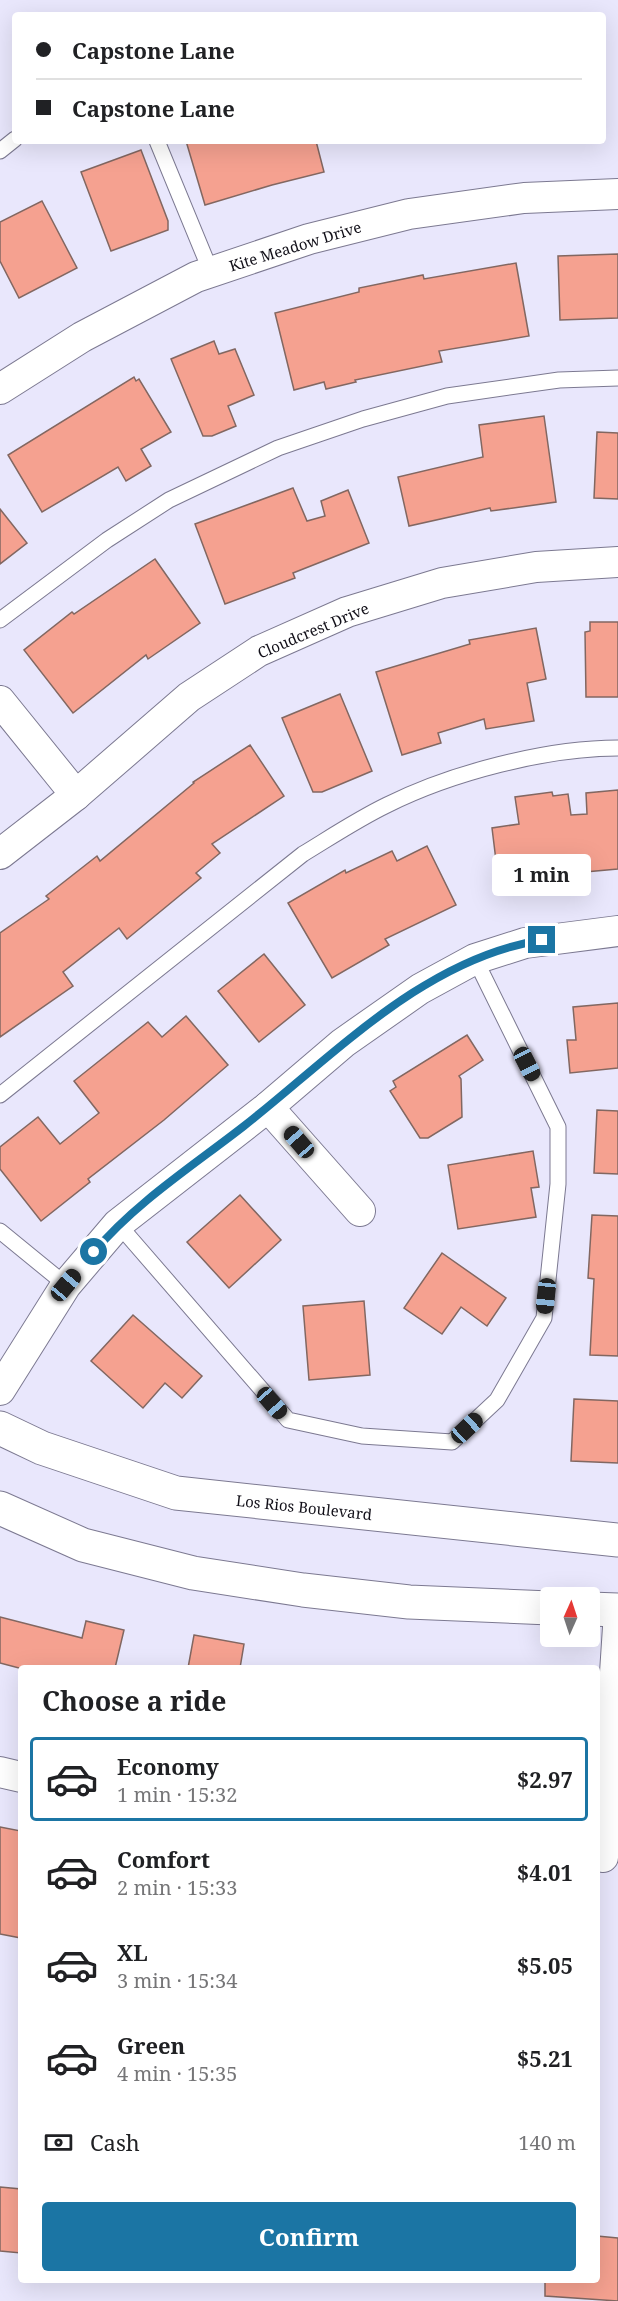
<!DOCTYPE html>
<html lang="en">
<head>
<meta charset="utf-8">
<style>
	:root { --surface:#fff; --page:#f6f6f6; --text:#202124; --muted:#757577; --line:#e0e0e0; --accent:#1b75a4 }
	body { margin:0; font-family:"Noto Serif",serif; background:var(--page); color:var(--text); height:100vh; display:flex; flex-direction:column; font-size:22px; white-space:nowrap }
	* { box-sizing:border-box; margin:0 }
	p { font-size:20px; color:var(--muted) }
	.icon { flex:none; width:33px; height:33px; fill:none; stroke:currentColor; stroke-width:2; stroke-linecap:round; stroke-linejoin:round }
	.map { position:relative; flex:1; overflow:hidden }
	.sheet { position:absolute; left:18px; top:1665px; width:582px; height:618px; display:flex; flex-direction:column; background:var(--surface); border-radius:6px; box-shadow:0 6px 24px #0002 }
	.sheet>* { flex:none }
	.hud { position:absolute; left:12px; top:12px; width:594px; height:132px; border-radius:6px; box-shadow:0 6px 24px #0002; display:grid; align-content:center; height:132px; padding:0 24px; background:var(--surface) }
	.needle { width:39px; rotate:3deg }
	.tools { position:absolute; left:540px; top:1587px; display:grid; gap:12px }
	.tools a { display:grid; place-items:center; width:60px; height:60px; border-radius:6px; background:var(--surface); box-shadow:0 6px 24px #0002; font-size:30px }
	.end { position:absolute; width:27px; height:27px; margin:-14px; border:8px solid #1b75a4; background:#fff; box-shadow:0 0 0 3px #fff }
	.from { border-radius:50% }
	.bubble { position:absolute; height:42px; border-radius:6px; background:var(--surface); box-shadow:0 6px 24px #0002; font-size:20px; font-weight:700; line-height:42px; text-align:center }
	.car { position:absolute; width:18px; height:36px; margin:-18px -9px; border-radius:8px; box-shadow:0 0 4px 2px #0007; background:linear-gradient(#222 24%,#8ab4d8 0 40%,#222 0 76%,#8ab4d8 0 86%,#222 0) }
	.hud b { display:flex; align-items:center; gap:21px; height:57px; font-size:22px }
	.hud b+b { border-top:2px solid var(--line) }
	.hud i { width:15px; height:15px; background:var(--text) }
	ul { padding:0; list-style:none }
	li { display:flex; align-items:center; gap:18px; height:84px; margin:0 12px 9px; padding:0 12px; border:3px solid transparent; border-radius:6px }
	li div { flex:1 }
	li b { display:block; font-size:22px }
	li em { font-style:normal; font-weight:700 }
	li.on { border-color:var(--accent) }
	li>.icon { width:54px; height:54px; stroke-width:1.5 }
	h2 { padding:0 24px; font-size:27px; line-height:72px }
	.pay { display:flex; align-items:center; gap:15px; height:66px; padding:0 24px; font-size:22px }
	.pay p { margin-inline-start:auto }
	.action { display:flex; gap:12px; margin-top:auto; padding:12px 24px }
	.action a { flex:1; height:69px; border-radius:6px; background:var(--accent); color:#fff; font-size:24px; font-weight:700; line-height:69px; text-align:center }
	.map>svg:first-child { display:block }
	.building { fill:#f5a190; stroke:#826761; stroke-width:1.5 }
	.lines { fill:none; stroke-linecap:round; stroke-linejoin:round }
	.lane-casing { stroke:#7c7991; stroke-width:17 }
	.street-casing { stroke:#7c7991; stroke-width:32 }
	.secondary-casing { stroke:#7c7991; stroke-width:35 }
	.lane { stroke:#fff; stroke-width:15 }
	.street { stroke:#fff; stroke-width:30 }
	.secondary { stroke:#fff; stroke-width:33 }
	.route { stroke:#1b75a4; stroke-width:8 }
	.labels { text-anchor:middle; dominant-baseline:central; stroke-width:4.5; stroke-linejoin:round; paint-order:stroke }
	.street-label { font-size:15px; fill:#110f18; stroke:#fff }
</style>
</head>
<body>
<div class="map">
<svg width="618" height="2301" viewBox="0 0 618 2301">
	<rect width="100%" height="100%" fill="#e9e7fc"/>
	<!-- building -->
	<g class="building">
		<path d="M 186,141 L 316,141 L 324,172 L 272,185 L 205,205 Z"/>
		<path d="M 141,150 L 168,221 L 168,230 L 111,251 L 81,172 Z"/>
		<path d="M 42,201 L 77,268 L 19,298 L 0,261 L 0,222 Z"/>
		<path d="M 618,254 L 618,318 L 560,320 L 558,256 Z"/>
		<path d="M 516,263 L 529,336 L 439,351 L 442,362 L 355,380 L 356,382 L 326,389 L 324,382 L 294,390 L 275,313 L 359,292 L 359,288 L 423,275 L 424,279 Z"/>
		<path d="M 214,341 L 219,354 L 235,349 L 254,395 L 228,406 L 236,426 L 212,436 L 203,436 L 171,359 Z"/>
		<path d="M 134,377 L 136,381 L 139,379 L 171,432 L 141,449 L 151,466 L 126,481 L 118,467 L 42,512 L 8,455 Z"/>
		<path d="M 544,416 L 556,502 L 491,511 L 490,508 L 409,526 L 398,477 L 483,457 L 479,425 Z"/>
		<path d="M 597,432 L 618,433 L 618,499 L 594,498 Z"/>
		<path d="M 293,488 L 307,521 L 325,516 L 321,501 L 348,490 L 369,543 L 293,573 L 295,578 L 225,604 L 195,524 Z"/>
		<path d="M 0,509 L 27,543 L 0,564 Z"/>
		<path d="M 155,559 L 200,623 L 148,659 L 146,655 L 73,713 L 24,650 L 72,612 L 74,614 Z"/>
		<path d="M 590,622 L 618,622 L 618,697 L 586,697 L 585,632 L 590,631 Z"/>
		<path d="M 536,628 L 546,679 L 527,683 L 534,721 L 486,729 L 484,719 L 438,733 L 441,743 L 402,755 L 376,672 L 470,644 L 469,640 Z"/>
		<path d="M 340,694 L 372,771 L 322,792 L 313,792 L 282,718 Z"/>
		<path d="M 250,745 L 284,796 L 212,844 L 220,853 L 196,873 L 201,878 L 127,939 L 119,928 L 63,972 L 73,986 L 0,1037 L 0,933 L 49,899 L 46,896 L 97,856 L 100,861 L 194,783 L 193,782 Z"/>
		<path d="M 618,790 L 618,869 L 563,874 L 563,876 L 499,885 L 492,828 L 519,824 L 515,797 L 552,792 L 553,796 L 568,794 L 571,815 L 587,814 L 586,793 Z"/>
		<path d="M 427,846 L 456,905 L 385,939 L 389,945 L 332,978 L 288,903 L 345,870 L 346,873 L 392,851 L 397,861 Z"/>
		<path d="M 264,954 L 305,1005 L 259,1042 L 218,991 Z"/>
		<path d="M 618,1003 L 618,1068 L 570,1073 L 567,1040 L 576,1040 L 573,1007 Z"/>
		<path d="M 186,1016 L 228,1065 L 164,1120 L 88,1179 L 90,1182 L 41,1221 L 0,1169 L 0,1147 L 38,1117 L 60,1144 L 99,1113 L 74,1081 L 148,1022 L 162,1037 Z"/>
		<path d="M 467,1035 L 483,1060 L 459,1076 L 461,1079 L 462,1117 L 428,1138 L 420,1138 L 390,1091 L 396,1087 L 393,1081 Z"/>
		<path d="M 597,1110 L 618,1111 L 618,1174 L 594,1173 Z"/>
		<path d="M 533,1151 L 539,1187 L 531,1188 L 536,1217 L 458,1229 L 448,1165 Z"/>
		<path d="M 240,1195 L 281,1240 L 229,1288 L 187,1242 Z"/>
		<path d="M 592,1215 L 618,1216 L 618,1356 L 590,1355 L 594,1279 L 588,1278 Z"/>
		<path d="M 442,1253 L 506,1298 L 487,1326 L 461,1307 L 442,1334 L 404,1308 Z"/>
		<path d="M 364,1301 L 370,1375 L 309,1380 L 303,1306 Z"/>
		<path d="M 133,1315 L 202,1376 L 182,1398 L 165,1383 L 143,1408 L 91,1361 Z"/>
		<path d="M 574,1399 L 618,1401 L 618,1463 L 571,1461 Z"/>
		<path d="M 0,1617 L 82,1638 L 86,1621 L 124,1630 L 115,1668 L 19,1668 L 0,1663 Z"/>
		<path d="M 194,1635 L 244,1644 L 240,1668 L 188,1668 Z"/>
		<path d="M 0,1827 L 21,1831 L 21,1938 L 0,1934 Z"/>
		<path d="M 0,2187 L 21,2189 L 21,2253 L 0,2251 Z"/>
		<path d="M 597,2236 L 618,2238 L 618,2301 L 545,2296 L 545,2280 L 597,2280 Z"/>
	</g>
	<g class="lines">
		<!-- lane casing -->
		<g class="lane-casing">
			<g id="lane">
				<path d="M 157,141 L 211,272"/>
				<path d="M 0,151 L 15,139"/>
				<path d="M 0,620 L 107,540 L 169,500 L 278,448 L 363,419 L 447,396 L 559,380 L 618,378"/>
				<path d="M 0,1095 L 303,854 C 331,837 358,819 387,805 C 451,773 546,748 618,748"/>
				<path d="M 118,1224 L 288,1420 L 362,1436 L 452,1442 L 497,1400 L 544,1318 L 558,1184 L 558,1127 L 475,959"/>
				<path d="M 0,1231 L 66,1285"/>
			</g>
		</g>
		<!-- street casing -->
		<g class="street-casing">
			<g id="street">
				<path d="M 0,389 L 82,337 L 196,277 L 309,239 L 409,214 L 524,198 L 618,194"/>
				<path d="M 0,701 L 76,795"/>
				<path d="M 0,854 L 76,795 L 189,697 L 259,651 L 347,612 L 442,583 L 536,567 L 618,562"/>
				<path d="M 268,1107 L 360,1211"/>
				<path d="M 0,1390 L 66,1285 L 118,1224 L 268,1107 L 343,1043 L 420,989 L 475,959 L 525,943 L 618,931"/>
				<path d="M 0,1772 L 21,1777"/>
				<path d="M 603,1857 L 618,1627"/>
			</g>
		</g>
		<!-- secondary casing -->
		<g class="secondary-casing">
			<g id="secondary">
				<path d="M 0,1428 L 42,1448 L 176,1493 L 618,1540"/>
				<path d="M 0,1508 L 83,1545 L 193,1573 L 303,1590 L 409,1602 L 550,1608"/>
				<path d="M 590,1609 L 618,1610"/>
			</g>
		</g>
		<!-- lane -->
		<use href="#lane" class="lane"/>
		<!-- street -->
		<use href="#street" class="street"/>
		<!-- secondary -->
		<use href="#secondary" class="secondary"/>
	</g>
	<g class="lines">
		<!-- route -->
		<path class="route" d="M 94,1252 C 135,1203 194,1165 244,1126 C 333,1056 425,958 542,940"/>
	</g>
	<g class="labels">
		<!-- street labels -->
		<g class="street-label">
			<text transform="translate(295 246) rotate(-17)">Kite Meadow Drive</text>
			<text transform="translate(313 630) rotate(-23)">Cloudcrest Drive</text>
			<text transform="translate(304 1507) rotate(6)">Los Rios Boulevard</text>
		</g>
	</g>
</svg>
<div class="tools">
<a><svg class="needle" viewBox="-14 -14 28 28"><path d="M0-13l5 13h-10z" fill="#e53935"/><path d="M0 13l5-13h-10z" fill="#757577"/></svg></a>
</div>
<i class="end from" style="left:94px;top:1252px"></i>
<i class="end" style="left:542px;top:940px"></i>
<div class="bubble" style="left:492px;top:854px;width:99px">1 min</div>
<i class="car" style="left:527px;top:1064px;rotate:153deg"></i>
<i class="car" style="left:299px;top:1142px;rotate:319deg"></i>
<i class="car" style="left:66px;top:1285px;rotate:40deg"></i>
<i class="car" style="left:546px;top:1296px;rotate:186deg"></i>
<i class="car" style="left:272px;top:1403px;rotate:139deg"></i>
<i class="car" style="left:467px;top:1428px;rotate:47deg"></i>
<div class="hud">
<b><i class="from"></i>Capstone Lane</b>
<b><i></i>Capstone Lane</b>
</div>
<section class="sheet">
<h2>Choose a ride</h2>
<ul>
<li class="on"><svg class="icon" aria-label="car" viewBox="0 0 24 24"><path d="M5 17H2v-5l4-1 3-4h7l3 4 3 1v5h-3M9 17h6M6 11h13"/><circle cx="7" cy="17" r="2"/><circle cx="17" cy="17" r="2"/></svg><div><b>Economy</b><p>1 min · 15:32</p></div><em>$2.97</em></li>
<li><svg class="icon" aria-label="car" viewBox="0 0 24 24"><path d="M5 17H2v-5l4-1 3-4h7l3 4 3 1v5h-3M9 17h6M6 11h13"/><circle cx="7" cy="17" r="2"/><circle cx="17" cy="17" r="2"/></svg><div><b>Comfort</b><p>2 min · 15:33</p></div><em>$4.01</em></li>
<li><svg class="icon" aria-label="car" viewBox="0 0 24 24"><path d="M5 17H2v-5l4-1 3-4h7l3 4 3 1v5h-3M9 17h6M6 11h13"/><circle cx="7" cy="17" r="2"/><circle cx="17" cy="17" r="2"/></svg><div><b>XL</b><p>3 min · 15:34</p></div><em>$5.05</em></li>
<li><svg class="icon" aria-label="car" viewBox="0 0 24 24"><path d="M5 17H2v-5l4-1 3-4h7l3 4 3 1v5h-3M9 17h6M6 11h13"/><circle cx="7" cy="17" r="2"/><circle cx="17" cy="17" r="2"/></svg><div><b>Green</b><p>4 min · 15:35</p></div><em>$5.21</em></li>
</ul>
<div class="pay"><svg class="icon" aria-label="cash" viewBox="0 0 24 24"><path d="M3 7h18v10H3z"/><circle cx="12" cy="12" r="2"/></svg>Cash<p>140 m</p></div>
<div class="action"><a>Confirm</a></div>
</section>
</div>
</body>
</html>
